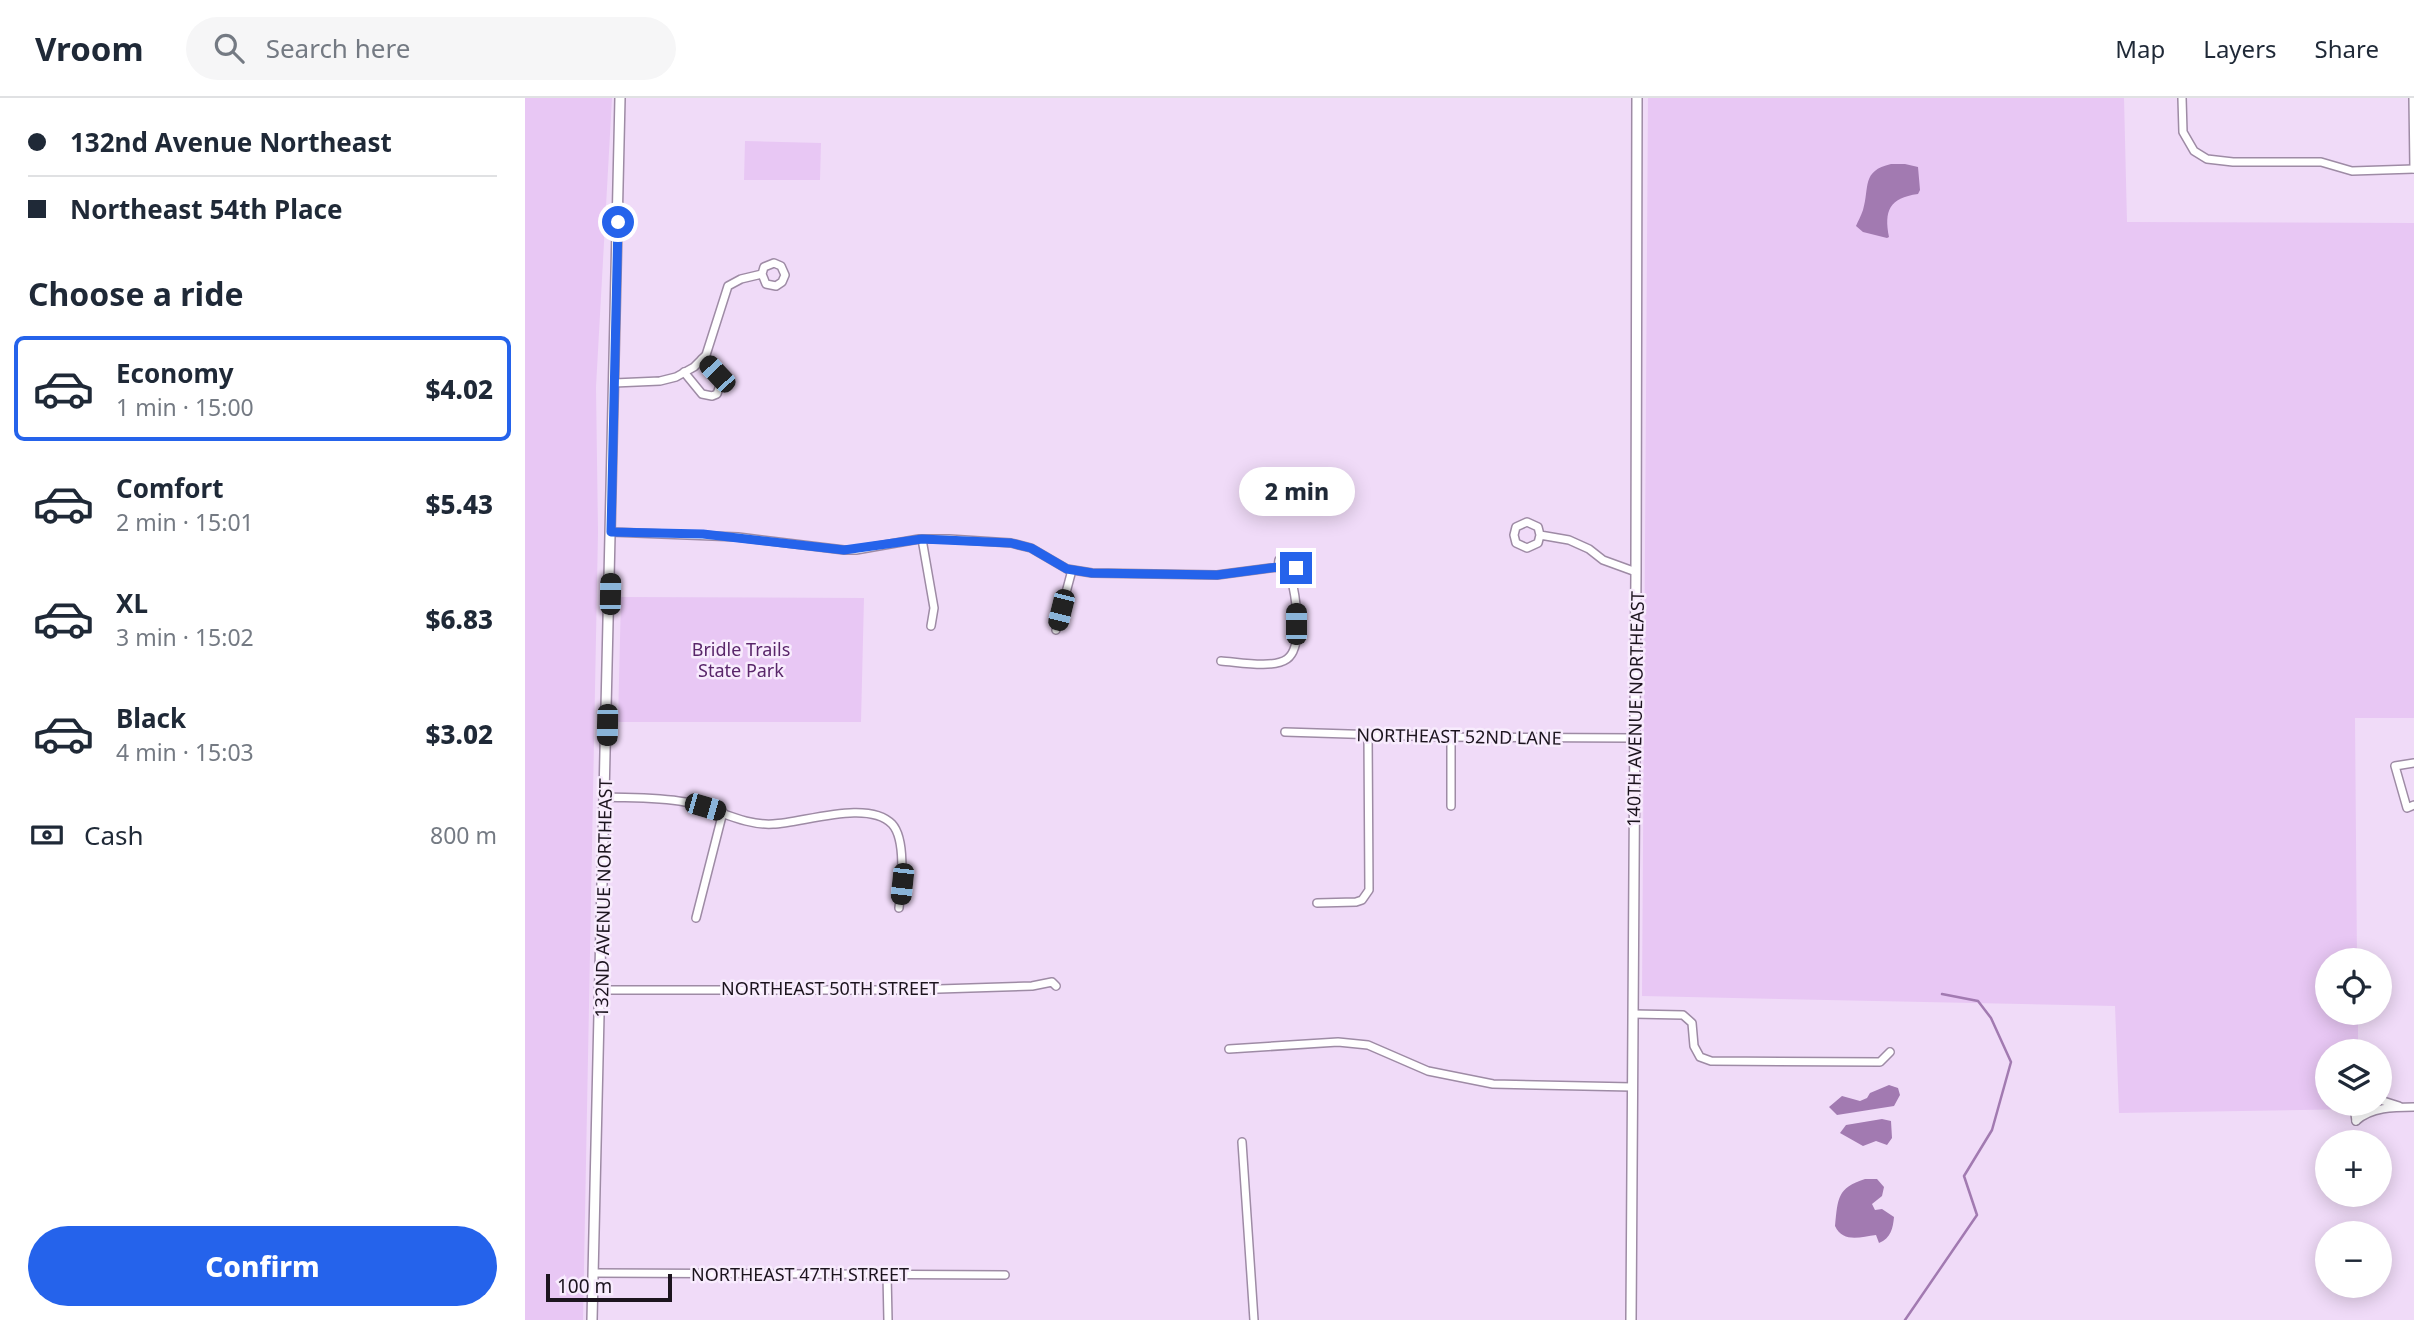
<!DOCTYPE html>
<html lang="en">
<head>
<meta charset="utf-8">
<style>
	:root { --surface:#fff; --page:#f6f6f7; --text:#1f2937; --muted:#747a83; --line:#e0e1e3; --accent:#2563eb }
	body { margin:0; font-family:"Noto Sans",sans-serif; background:var(--page); color:var(--text); height:100vh; display:flex; flex-direction:column; font-size:26px; white-space:nowrap }
	* { box-sizing:border-box; margin:0 }
	p { font-size:23px; color:var(--muted) }
	.icon { flex:none; width:38px; height:38px; fill:none; stroke:currentColor; stroke-width:2; stroke-linecap:round; stroke-linejoin:round }
	.map { position:relative; flex:1; overflow:hidden }
	.side { display:flex; flex-direction:column; background:var(--surface); width:525px }
	.side>* { flex:none }
	.banner { display:grid; align-content:center; height:154px; padding:0 28px; background:var(--surface) }
	.buttons { position:absolute; left:1790px; top:850px; display:grid; gap:14px }
	.buttons a { display:grid; place-items:center; width:77px; height:77px; border-radius:50%; background:var(--surface); box-shadow:0 4px 18px #0003; font-size:35px }
	.scale { position:absolute; left:21px; bottom:18px; width:126px; box-sizing:border-box; padding-left:7px; border:4px solid #1c141e; border-top:0; font-size:19px; line-height:24px; white-space:nowrap; color:#1c141e; -webkit-text-stroke:5px #f8ecfd; paint-order:stroke }
	.end { position:absolute; width:32px; height:32px; margin:-16px; border:9px solid #2563eb; background:#fff; box-shadow:0 0 0 4px #fff }
	.from { border-radius:50% }
	.bubble { position:absolute; height:49px; border-radius:24px; background:var(--surface); box-shadow:0 4px 18px #0003; font-size:23px; font-weight:800; line-height:49px; text-align:center }
	.car { position:absolute; width:21px; height:42px; margin:-21px -10px; border-radius:9px; box-shadow:0 0 5px 2px #0007; background:linear-gradient(#222 24%,#8ab4d8 0 40%,#222 0 76%,#8ab4d8 0 86%,#222 0) }
	.banner b { display:flex; align-items:center; gap:24px; height:66px; font-size:26px }
	.banner b+b { border-top:2px solid var(--line) }
	.banner i { width:18px; height:18px; background:var(--text) }
	ul { padding:0; list-style:none }
	li { display:flex; align-items:center; gap:21px; height:105px; margin:0 14px 10px; padding:0 14px; border:4px solid transparent; border-radius:10px }
	li div { flex:1 }
	li b { display:block; font-size:26px }
	li em { font-style:normal; font-weight:800 }
	li.on { border-color:var(--accent) }
	li>.icon { width:63px; height:63px; stroke-width:1.5 }
	h2 { padding:0 28px; font-size:32px; line-height:84px }
	.pay { display:flex; align-items:center; gap:18px; height:77px; padding:0 28px; font-size:26px }
	.pay p { margin-inline-start:auto }
	.action { display:flex; gap:14px; margin-top:auto; padding:14px 28px }
	.action a { flex:1; height:80px; border-radius:42px; background:var(--accent); color:#fff; font-size:28px; font-weight:800; line-height:80px; text-align:center }
	header { display:flex; align-items:center; gap:42px; box-sizing:border-box; height:98px; padding:0 35px; background:var(--surface); border-bottom:2px solid var(--line) }
	header strong { font-size:33px }
	nav { display:flex; gap:38px; margin-inline-start:auto; font-size:24px }
	.search { width:490px; height:63px; background:var(--page); display:flex; align-items:center; gap:18px; box-sizing:border-box; padding:0 24px; border-radius:38px; color:var(--muted); font-size:26px }
	main { display:flex; flex:1; min-height:0 }
	.map>svg:first-child { display:block }
	.green { fill:#e8c7f4 }
	.water { fill:#a27ab1 }
	.lines { fill:none; stroke-linecap:round; stroke-linejoin:round }
	.stream { stroke:#a27ab1; stroke-width:2.5 }
	.minor-casing { stroke:#9e8ba5; stroke-width:10 }
	.tertiary-casing { stroke:#9e8ba5; stroke-width:12 }
	.minor { stroke:#fff; stroke-width:7 }
	.tertiary { stroke:#fff; stroke-width:9 }
	.route { stroke:#2563eb; stroke-width:9 }
	.labels { text-anchor:middle; dominant-baseline:central; stroke-width:5; stroke-linejoin:round; paint-order:stroke }
	.park-label { font-size:18px; fill:#59266a; stroke:#f8ecfd }
	.street-label { font-size:18px; fill:#1c141e; stroke:#f8ecfd }
</style>
</head>
<body>
<header>
<strong>Vroom</strong>
<div class="search"><svg class="icon" aria-label="search" viewBox="0 0 24 24"><circle cx="10" cy="10" r="6"/><path d="M15 15l6 6"/></svg>Search here</div>
<nav><a>Map</a><a>Layers</a><a>Share</a></nav>
</header>
<main>
<section class="side">
<div class="banner">
<b><i class="from"></i>132nd Avenue Northeast</b>
<b><i></i>Northeast 54th Place</b>
</div>
<h2>Choose a ride</h2>
<ul>
<li class="on"><svg class="icon" aria-label="car" viewBox="0 0 24 24"><path d="M5 17H2v-5l4-1 3-4h7l3 4 3 1v5h-3M9 17h6M6 11h13"/><circle cx="7" cy="17" r="2"/><circle cx="17" cy="17" r="2"/></svg><div><b>Economy</b><p>1 min · 15:00</p></div><em>$4.02</em></li>
<li><svg class="icon" aria-label="car" viewBox="0 0 24 24"><path d="M5 17H2v-5l4-1 3-4h7l3 4 3 1v5h-3M9 17h6M6 11h13"/><circle cx="7" cy="17" r="2"/><circle cx="17" cy="17" r="2"/></svg><div><b>Comfort</b><p>2 min · 15:01</p></div><em>$5.43</em></li>
<li><svg class="icon" aria-label="car" viewBox="0 0 24 24"><path d="M5 17H2v-5l4-1 3-4h7l3 4 3 1v5h-3M9 17h6M6 11h13"/><circle cx="7" cy="17" r="2"/><circle cx="17" cy="17" r="2"/></svg><div><b>XL</b><p>3 min · 15:02</p></div><em>$6.83</em></li>
<li><svg class="icon" aria-label="car" viewBox="0 0 24 24"><path d="M5 17H2v-5l4-1 3-4h7l3 4 3 1v5h-3M9 17h6M6 11h13"/><circle cx="7" cy="17" r="2"/><circle cx="17" cy="17" r="2"/></svg><div><b>Black</b><p>4 min · 15:03</p></div><em>$3.02</em></li>
</ul>
<div class="pay"><svg class="icon" aria-label="cash" viewBox="0 0 24 24"><path d="M3 7h18v10H3z"/><circle cx="12" cy="12" r="2"/></svg>Cash<p>800 m</p></div>
<div class="action"><a>Confirm</a></div>
</section>
<div class="map">
<svg width="1889" height="1222" viewBox="0 0 1889 1222">
	<rect width="100%" height="100%" fill="#f0dbf8"/>
	<!-- green -->
	<g class="green">
		<path d="M 0,0 L 87,0 L 71,289 L 73,434 L 58,1222 L 0,1222 Z"/>
		<path d="M 1123,0 L 1599,0 L 1602,124 L 1889,125 L 1889,620 L 1830,620 L 1832,863 L 1802,863 L 1802,915 L 1833,915 L 1833,954 L 1802,954 L 1802,1006 L 1834,1006 L 1834,1011 L 1594,1015 L 1590,908 L 1117,898 Z"/>
		<path d="M 220,43 L 296,45 L 295,82 L 219,82 Z"/>
		<path d="M 96,499 L 339,500 L 336,624 L 93,624 Z"/>
	</g>
	<!-- water -->
	<g class="water">
		<path d="M 1366,66 L 1380,66 L 1393,69 L 1395,92 L 1393,96 C 1364,100 1359,113 1364,139 L 1362,140 L 1338,134 L 1331,128 C 1333,123 1336,118 1338,112 C 1345,89 1336,73 1366,66 Z"/>
		<path d="M 1364,987 L 1373,990 L 1375,997 L 1369,1008 L 1312,1017 L 1304,1009 L 1317,998 L 1335,1003 L 1342,1000 L 1345,995 Z"/>
		<path d="M 1357,1021 L 1366,1023 L 1367,1040 L 1362,1047 L 1351,1043 L 1338,1048 L 1315,1035 L 1321,1027 Z"/>
		<path d="M 1340,1081 L 1352,1081 L 1359,1089 L 1357,1098 L 1347,1106 L 1350,1112 L 1357,1111 L 1369,1119 C 1368,1130 1366,1140 1354,1145 L 1351,1137 C 1335,1139 1318,1145 1310,1128 C 1313,1100 1312,1090 1340,1081 Z"/>
	</g>
	<g class="lines">
		<!-- stream -->
		<path class="stream" d="M 1380,1222 L 1452,1117 L 1439,1078 L 1467,1032 L 1486,964 L 1466,920 L 1453,903 L 1417,896"/>
		<!-- minor casing -->
		<g class="minor-casing">
			<g id="minor">
				<path d="M 1657,0 L 1658,34 L 1669,53 L 1682,61 L 1708,64 L 1796,64 L 1827,73 L 1889,71"/>
				<path d="M 1888,0 L 1889,71"/>
				<path d="M 159,274 L 177,296 L 187,298 L 192,296 L 196,284 L 177,261"/>
				<path d="M 89,285 L 135,283 L 151,279 L 169,269 L 181,257 L 203,188 L 216,181 L 237,176 L 241,186 L 251,188 L 257,184 L 260,177 L 256,168 L 249,165 L 239,169 L 237,176"/>
				<path d="M 86,434 L 213,439 L 319,452 L 331,452 L 394,441 L 424,441 L 486,445 L 506,450 L 542,471 L 567,475 L 692,477 L 753,469 L 757,474 L 763,476 L 769,473 L 771,464 L 768,459 L 758,458 L 754,462 L 753,469"/>
				<path d="M 1015,437 L 1013,429 L 1002,424 L 991,429 L 989,437 L 991,445 L 1002,450 L 1013,445 L 1015,437 L 1044,442 L 1064,451 L 1078,462 L 1111,474"/>
				<path d="M 397,441 L 409,510 L 406,528"/>
				<path d="M 531,532 L 547,472"/>
				<path d="M 696,563 C 713,564 748,571 762,561 C 780,548 770,494 765,475"/>
				<path d="M 760,634 L 918,639 L 1109,640"/>
				<path d="M 1889,665 L 1870,668 L 1882,710 L 1889,707"/>
				<path d="M 80,699 C 107,700 133,699 160,704 C 189,709 218,728 248,726 C 278,725 343,701 367,726 C 382,742 376,790 374,810"/>
				<path d="M 926,708 L 926,639"/>
				<path d="M 792,805 L 831,804 L 837,802 L 844,792 L 843,636"/>
				<path d="M 171,820 L 198,714"/>
				<path d="M 77,892 L 382,892 L 507,888 L 527,884 L 531,888"/>
				<path d="M 1108,916 L 1158,917 L 1167,925 L 1169,948 L 1175,959 L 1186,963 L 1355,964 L 1365,954"/>
				<path d="M 704,951 L 813,944 L 843,947 L 903,973 L 968,986 L 1107,989"/>
				<path d="M 1855,1002 L 1874,1008"/>
				<path d="M 1831,1023 C 1846,1009 1869,1009 1889,1009"/>
				<path d="M 1831,1023 L 1830,1016 L 1835,1006"/>
				<path d="M 717,1044 L 729,1222"/>
				<path d="M 69,1175 L 480,1177"/>
				<path d="M 362,1176 L 363,1222"/>
			</g>
		</g>
		<!-- tertiary casing -->
		<g class="tertiary-casing">
			<g id="tertiary">
				<path d="M 67,1222 L 95,0"/>
				<path d="M 1106,1222 L 1111,474 L 1112,0"/>
			</g>
		</g>
		<!-- minor -->
		<use href="#minor" class="minor"/>
		<!-- tertiary -->
		<use href="#tertiary" class="tertiary"/>
	</g>
	<g class="lines">
		<!-- route -->
		<path class="route" d="M 93,124 L 86,434 L 178,436 L 319,452 L 397,441 L 486,445 L 506,450 L 542,471 L 567,475 L 692,477 L 753,469 L 757,474 L 763,476 L 771,470"/>
	</g>
	<g class="labels">
		<!-- park labels -->
		<g class="park-label">
			<text x="216" y="551">Bridle Trails<tspan x="216" dy="21">State Park</tspan></text>
		</g>
		<!-- street labels -->
		<g class="street-label">
			<text transform="translate(1110 611) rotate(-89)">140TH AVENUE NORTHEAST</text>
			<text transform="translate(934 638) rotate(1)">NORTHEAST 52ND LANE</text>
			<text transform="translate(78 800) rotate(-89)">132ND AVENUE NORTHEAST</text>
			<text x="305" y="890">NORTHEAST 50TH STREET</text>
			<text x="275" y="1176">NORTHEAST 47TH STREET</text>
		</g>
	</g>
</svg>
<div class="buttons">
<a><svg class="icon" aria-label="locate" viewBox="0 0 24 24"><circle cx="12" cy="12" r="6"/><path d="M12 2v4M12 18v4M2 12h4M18 12h4"/></svg></a>
<a><svg class="icon" aria-label="layers" viewBox="0 0 24 24"><path d="M12 4l9 5-9 5-9-5zM3 14l9 5 9-5"/></svg></a>
<a>+</a>
<a>−</a>
</div>
<div class="scale">100 m</div>
<i class="end from" style="left:93px;top:124px"></i>
<i class="end" style="left:771px;top:470px"></i>
<div class="bubble" style="left:714px;top:369px;width:116px">2 min</div>
<i class="car" style="left:192px;top:276px;rotate:317deg"></i>
<i class="car" style="left:85px;top:496px;rotate:1deg"></i>
<i class="car" style="left:536px;top:512px;rotate:194deg"></i>
<i class="car" style="left:771px;top:526px;rotate:0deg"></i>
<i class="car" style="left:82px;top:627px;rotate:181deg"></i>
<i class="car" style="left:180px;top:709px;rotate:106deg"></i>
<i class="car" style="left:377px;top:786px;rotate:186deg"></i>
</div>
</main>
</body>
</html>
